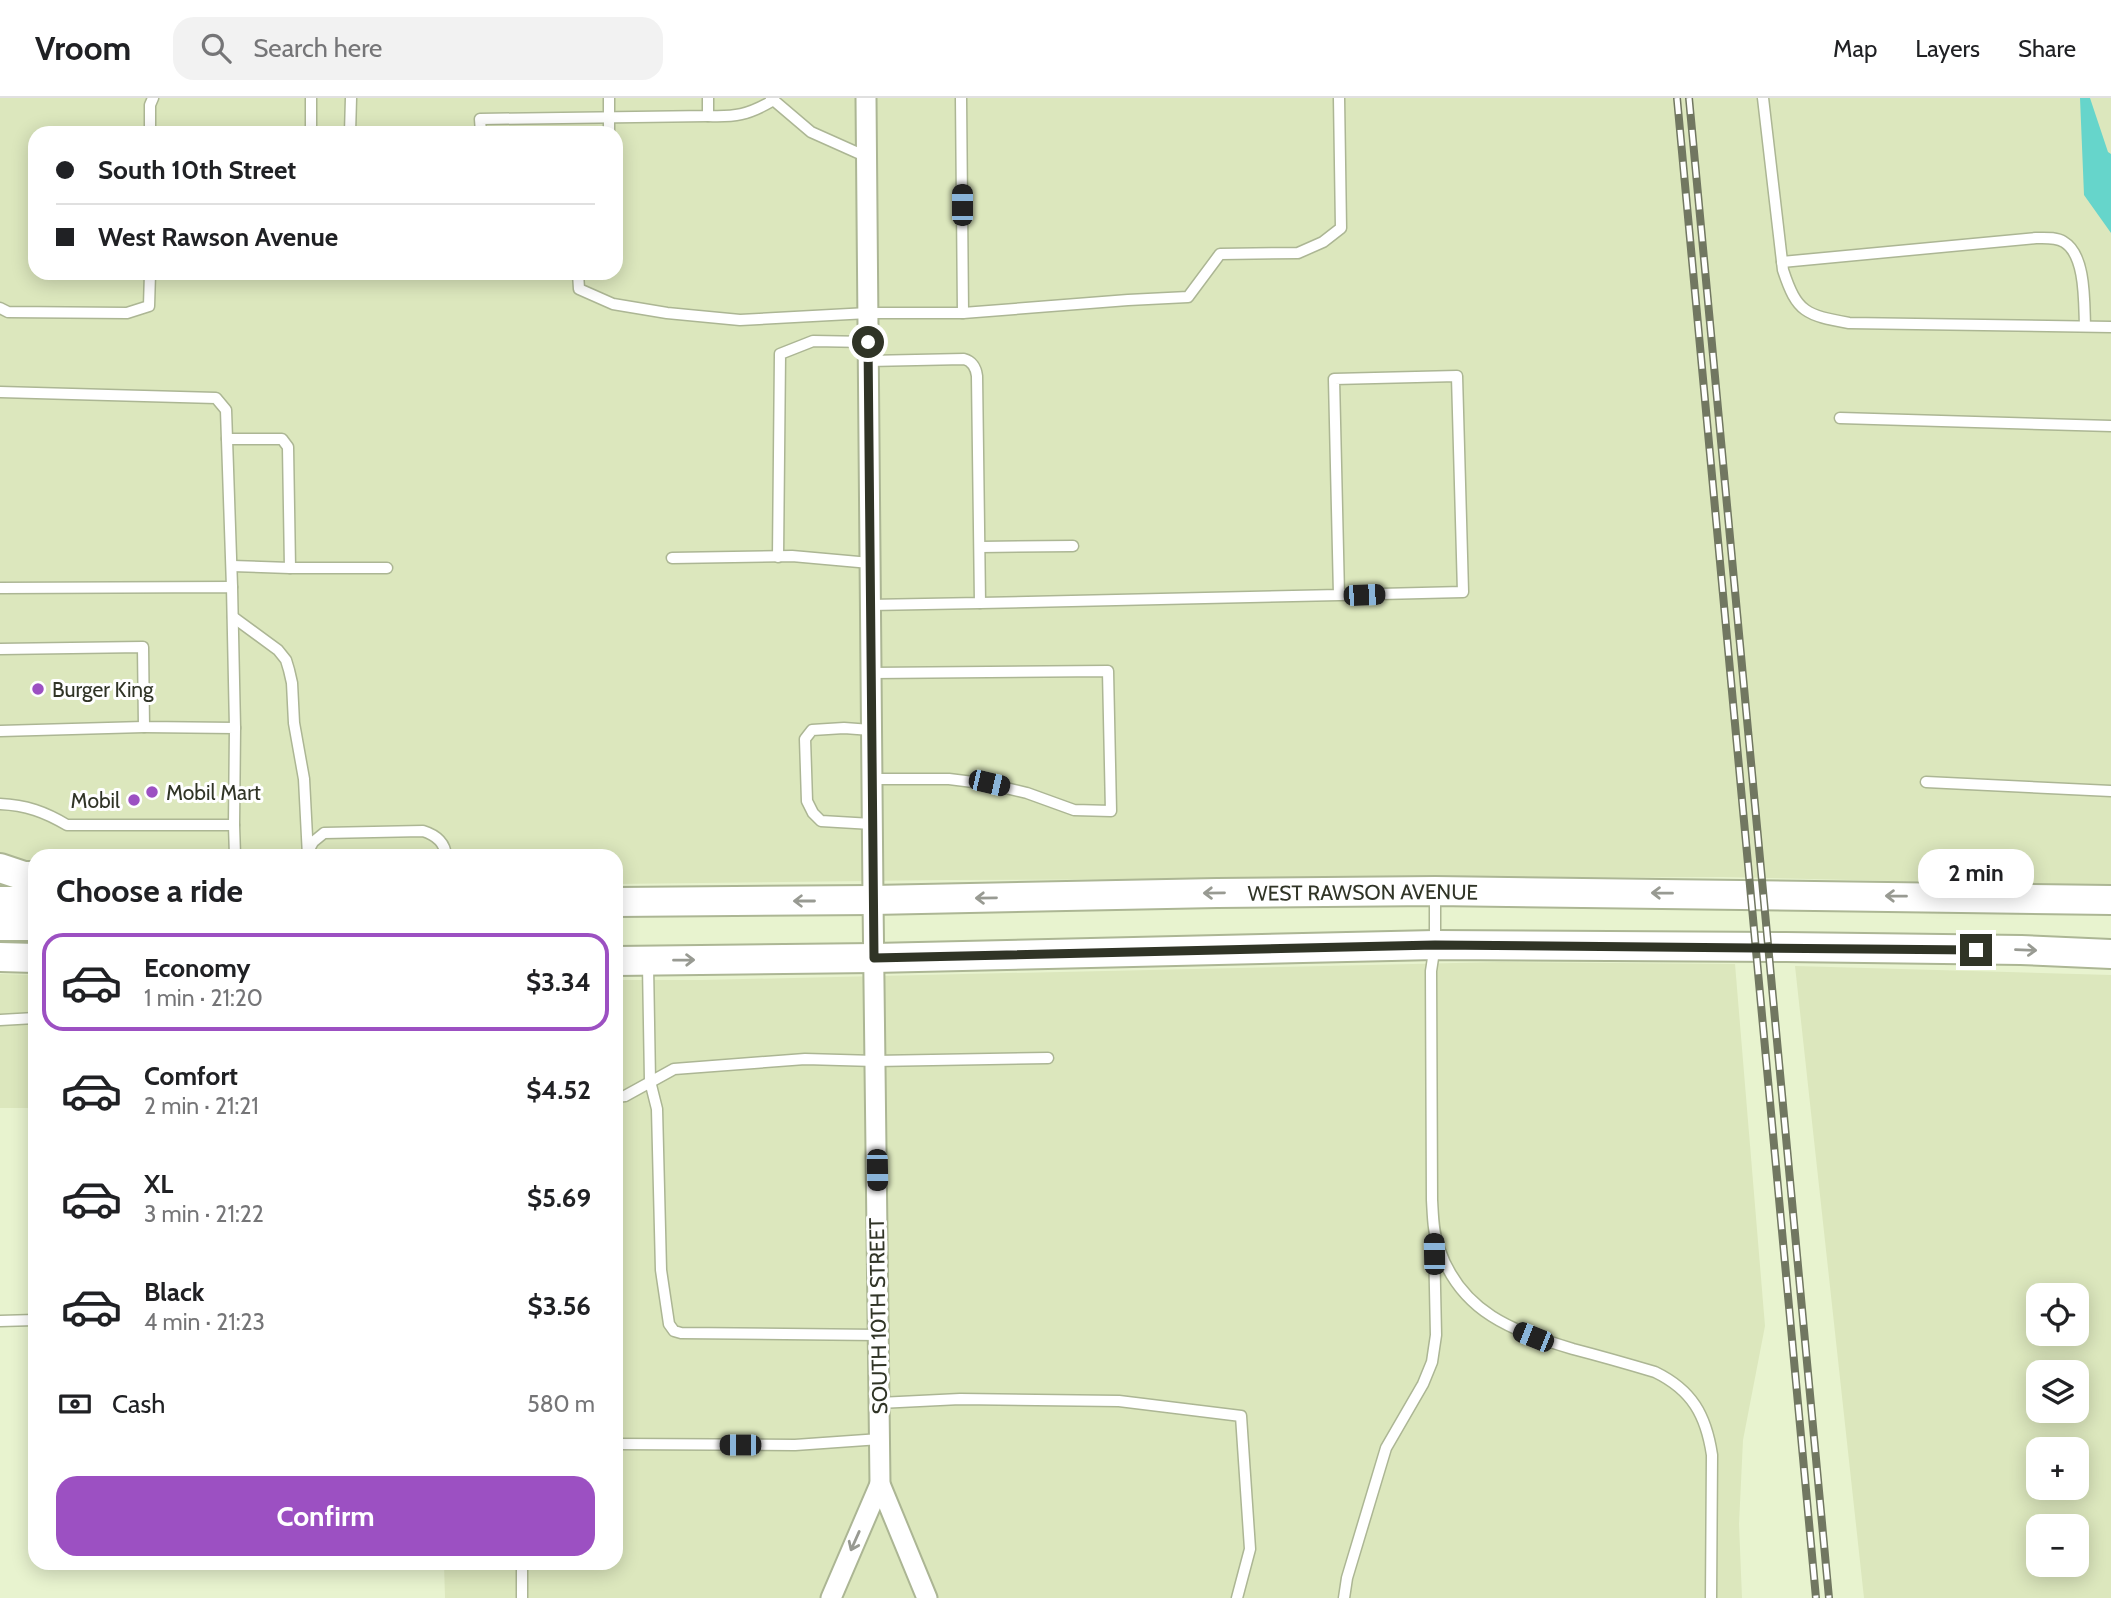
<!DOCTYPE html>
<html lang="en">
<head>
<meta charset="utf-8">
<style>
	:root { --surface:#fff; --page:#f2f2f2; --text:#202124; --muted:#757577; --line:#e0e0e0; --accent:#9c50c2 }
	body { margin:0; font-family:Cabin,sans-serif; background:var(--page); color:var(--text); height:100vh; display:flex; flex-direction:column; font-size:26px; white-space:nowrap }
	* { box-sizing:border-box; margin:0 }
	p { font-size:23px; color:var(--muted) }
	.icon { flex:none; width:38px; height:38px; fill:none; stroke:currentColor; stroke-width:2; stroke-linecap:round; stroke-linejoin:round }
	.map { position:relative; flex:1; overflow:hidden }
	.drawer { position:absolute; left:28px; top:751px; width:595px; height:721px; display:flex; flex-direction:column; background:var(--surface); border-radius:21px; box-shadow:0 4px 18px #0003 }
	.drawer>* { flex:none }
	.hud { position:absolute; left:28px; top:28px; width:595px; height:154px; border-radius:21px; box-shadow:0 4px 18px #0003; display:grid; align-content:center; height:154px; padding:0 28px; background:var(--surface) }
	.controls { position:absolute; left:2026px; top:1185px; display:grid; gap:14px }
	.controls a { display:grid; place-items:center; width:63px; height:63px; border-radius:14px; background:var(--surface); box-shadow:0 4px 18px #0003; font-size:35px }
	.end { position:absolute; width:32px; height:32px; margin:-16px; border:9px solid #303426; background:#fff; box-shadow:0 0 0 4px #fff }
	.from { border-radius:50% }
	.bubble { position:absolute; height:49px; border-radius:21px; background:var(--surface); box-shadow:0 4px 18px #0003; font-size:23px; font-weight:700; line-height:49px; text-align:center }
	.car { position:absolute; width:21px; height:42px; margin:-21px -10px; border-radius:9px; box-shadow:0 0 5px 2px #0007; background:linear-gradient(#222 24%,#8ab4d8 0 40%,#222 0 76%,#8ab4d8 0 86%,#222 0) }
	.hud b { display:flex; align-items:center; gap:24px; height:66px; font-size:26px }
	.hud b+b { border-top:2px solid var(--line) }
	.hud i { width:18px; height:18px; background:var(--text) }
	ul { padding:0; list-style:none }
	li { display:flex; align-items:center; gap:21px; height:98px; margin:0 14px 10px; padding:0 14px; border:4px solid transparent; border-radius:21px }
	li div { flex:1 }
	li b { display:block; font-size:26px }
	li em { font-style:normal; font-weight:700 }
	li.active { border-color:var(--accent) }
	li>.icon { width:63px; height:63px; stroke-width:1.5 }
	h2 { padding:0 28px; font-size:32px; line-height:84px }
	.pay { display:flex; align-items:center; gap:18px; height:77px; padding:0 28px; font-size:26px }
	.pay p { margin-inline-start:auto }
	.primary-button { display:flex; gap:14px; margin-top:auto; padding:14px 28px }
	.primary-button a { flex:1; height:80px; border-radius:21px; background:var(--accent); color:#fff; font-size:28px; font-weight:700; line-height:80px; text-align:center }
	header { display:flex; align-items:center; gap:42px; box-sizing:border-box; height:98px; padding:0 35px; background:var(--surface); border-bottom:2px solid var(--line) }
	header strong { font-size:33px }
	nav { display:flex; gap:38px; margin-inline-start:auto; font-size:24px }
	.search { width:490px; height:63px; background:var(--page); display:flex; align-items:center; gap:18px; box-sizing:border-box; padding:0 24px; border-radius:21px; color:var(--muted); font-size:26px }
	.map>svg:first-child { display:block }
	.built { fill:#dce7bd; fill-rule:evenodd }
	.water { fill:#66d5cb }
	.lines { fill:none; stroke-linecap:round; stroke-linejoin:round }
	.lane-casing { stroke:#acb694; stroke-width:13 }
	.street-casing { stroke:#acb694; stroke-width:23 }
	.secondary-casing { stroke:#acb694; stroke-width:32 }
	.lane { stroke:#fff; stroke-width:10 }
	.street { stroke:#fff; stroke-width:19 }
	.secondary { stroke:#fff; stroke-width:28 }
	.rail-casing { stroke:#717761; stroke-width:8 }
	.rail { stroke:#fff; stroke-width:5; stroke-dasharray:16; stroke-linecap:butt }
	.oneway { stroke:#989a92 }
	.route { stroke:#303426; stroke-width:9 }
	.poi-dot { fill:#9c50c2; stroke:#fff; stroke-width:2.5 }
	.labels { text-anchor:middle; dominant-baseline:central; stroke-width:6; stroke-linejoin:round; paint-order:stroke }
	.poi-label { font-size:21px; fill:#303426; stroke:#fff; text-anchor:start }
	.street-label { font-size:21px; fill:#303426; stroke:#fff }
</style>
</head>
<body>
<header>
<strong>Vroom</strong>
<div class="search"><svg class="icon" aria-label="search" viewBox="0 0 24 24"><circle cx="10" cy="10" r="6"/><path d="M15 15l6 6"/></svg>Search here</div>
<nav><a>Map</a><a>Layers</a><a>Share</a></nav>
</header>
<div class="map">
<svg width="2111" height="1500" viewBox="0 0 2111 1500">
	<rect width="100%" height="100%" fill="#e8f3cf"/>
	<!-- built -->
	<g class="built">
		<path d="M 0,0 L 2111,0 L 2111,788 L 1723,779 L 948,782 L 616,786 L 616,758 L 35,758 L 35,771 L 0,763 ZM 35,35 L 616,35 L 616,175 L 35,175 Z"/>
		<path d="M 1500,864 L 1735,866 L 1765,1228 L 1743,1342 L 1739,1426 L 1742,1500 L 445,1500 L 444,1465 L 616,1465 L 616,882 L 702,882 Z"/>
		<path d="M 1795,868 L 2111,877 L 2111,1500 L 1864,1500 ZM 2077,1197 L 2077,1236 L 2039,1236 L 2039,1197 ZM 2077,1274 L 2077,1312 L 2039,1312 L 2039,1274 ZM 2077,1351 L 2077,1390 L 2039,1390 L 2039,1351 ZM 2077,1428 L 2077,1466 L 2039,1466 L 2039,1428 Z"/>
		<path d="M 0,876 L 35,877 L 35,1010 L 0,1010 Z"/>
	</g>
	<!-- water -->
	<path class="water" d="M 2080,0 L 2090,0 L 2108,54 L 2111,56 L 2111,135 L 2084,97 Z"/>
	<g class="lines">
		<!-- lane casing -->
		<g class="lane-casing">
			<g id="lane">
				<path d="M 771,0 L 811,34 L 867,59"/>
				<path d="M 961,0 L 963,215"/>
				<path d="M 1763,0 L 1783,172 C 1797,215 1806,217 1849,225 L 2111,229"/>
				<path d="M 708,18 C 735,19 748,17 772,3"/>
				<path d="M 150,35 L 150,7 L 153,0"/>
				<path d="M 311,35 L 311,0"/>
				<path d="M 350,35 L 351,0"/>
				<path d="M 481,35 L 480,21 L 708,18 L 708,0"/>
				<path d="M 609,35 L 609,0"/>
				<path d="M 1782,164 L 2036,140 C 2045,140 2056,139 2064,144 C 2086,157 2084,205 2085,228"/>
				<path d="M 578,175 L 579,191 L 613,206 L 667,215 L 740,222 L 868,215 L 963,215 L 1128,202 L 1188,199 L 1220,156 L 1298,155 L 1323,144 L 1341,130 L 1339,0"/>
				<path d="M 0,210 L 8,214 L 127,215 L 149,208 L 150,175"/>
				<path d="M 868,263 L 964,261 C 972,263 976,270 977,278 L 980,505 L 870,507"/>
				<path d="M 0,294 L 216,300 L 226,312 L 232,489"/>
				<path d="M 1840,320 L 2111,328"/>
				<path d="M 227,341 L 282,341 L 288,349 L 290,470"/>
				<path d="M 980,449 L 1073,448"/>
				<path d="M 778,459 L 780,256 L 813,243 L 868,244"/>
				<path d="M 672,460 L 792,458 L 870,465"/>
				<path d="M 232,468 L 290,470 L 387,470"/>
				<path d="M 0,490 L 232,489 L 235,630"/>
				<path d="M 980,505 L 1339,497 L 1334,281 L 1457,278 L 1463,494 L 1339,497"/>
				<path d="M 233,519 L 278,552 L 286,562 L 289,572 L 292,585 L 294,625 L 304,681 L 308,758"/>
				<path d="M 0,551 L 143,549 L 144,629 L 235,630 L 234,727"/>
				<path d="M 871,575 L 1108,573 L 1111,713 L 1074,712 L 1027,695 L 989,686 L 949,681 L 871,681"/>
				<path d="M 871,632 L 844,630 L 812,632 L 805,641 L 807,703 L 813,715 L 821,723 L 872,726"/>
				<path d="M 0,633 L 144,629"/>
				<path d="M 1926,684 L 2111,693"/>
				<path d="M 0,706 C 26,707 45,714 67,727 L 234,727 L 235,758"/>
				<path d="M 308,753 L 313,744 L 324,735 L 423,733 C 436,737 445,744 446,758"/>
				<path d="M 1435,794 L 1435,847 L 1431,873 L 1432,1102 C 1433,1118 1433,1135 1439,1150 C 1461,1215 1513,1233 1573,1251 C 1600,1258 1628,1266 1655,1274 C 1692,1292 1706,1317 1712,1357 L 1711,1500"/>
				<path d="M 648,867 L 650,983 L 657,1011 L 661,1172 L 669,1226 L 674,1233 L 681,1235 L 878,1237"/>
				<path d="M 0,922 L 35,920"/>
				<path d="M 616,999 L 625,998 L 674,971 L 805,961 L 875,963 L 1048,960"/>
				<path d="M 0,1223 L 35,1222"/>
				<path d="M 879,1305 L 960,1301 L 1119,1303 L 1241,1318 L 1250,1451 L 1237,1500"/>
				<path d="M 616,1346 L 795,1347 L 880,1341"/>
				<path d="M 522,1465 L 522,1500"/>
				<path d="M 1344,1500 L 1347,1480 L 1386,1350 L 1423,1286 L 1432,1264 L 1436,1237 L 1434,1144"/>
			</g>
		</g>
		<!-- street casing -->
		<g class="street-casing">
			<g id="street">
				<path d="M 866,0 L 873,802 L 880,1386 L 927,1500"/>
				<path d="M 831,1500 L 880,1386"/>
			</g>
		</g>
		<!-- secondary casing -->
		<g class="secondary-casing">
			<g id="secondary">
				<path d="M 0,770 L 24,778 L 35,778"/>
				<path d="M 0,803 L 35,803"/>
				<path id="s1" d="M 616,804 L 873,802 L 1217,795 L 1435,793 L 2111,802"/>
				<path d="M 0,828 L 35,828"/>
				<path d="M 0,859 L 35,860"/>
				<path d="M 616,863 L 874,860 L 1435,847 L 1786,849 L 2021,852 L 2111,856"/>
			</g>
		</g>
		<!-- lane -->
		<use href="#lane" class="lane"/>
		<!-- street -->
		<use href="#street" class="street"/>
		<!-- secondary -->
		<use href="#secondary" class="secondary"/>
		<!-- rail casing -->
		<g class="rail-casing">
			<g id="rail">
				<path d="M 1677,0 L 1816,1500"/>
				<path d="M 1689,0 L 1829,1500"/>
			</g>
		</g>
		<!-- rail -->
		<use href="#rail" class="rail"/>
	</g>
	<!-- one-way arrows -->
	<defs><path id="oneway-shaft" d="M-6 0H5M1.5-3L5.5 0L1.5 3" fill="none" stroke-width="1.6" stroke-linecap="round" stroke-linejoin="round" transform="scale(1.75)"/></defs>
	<g class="oneway">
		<use href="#oneway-shaft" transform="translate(1214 795) rotate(179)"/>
		<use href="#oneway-shaft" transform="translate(1662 795) rotate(-179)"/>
		<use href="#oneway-shaft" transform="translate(1896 798) rotate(-179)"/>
		<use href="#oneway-shaft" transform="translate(986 800) rotate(179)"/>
		<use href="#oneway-shaft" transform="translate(804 803) rotate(180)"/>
		<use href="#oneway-shaft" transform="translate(2026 852) rotate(2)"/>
		<use href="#oneway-shaft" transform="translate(684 862) rotate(-1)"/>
		<use href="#oneway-shaft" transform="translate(855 1443) rotate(114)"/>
	</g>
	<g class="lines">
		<!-- route -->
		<path class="route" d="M 868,244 L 874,860 L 1435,847 L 1976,852"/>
	</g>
	<!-- markers -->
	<g class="poi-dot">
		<circle cx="38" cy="591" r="7"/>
		<circle cx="152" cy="694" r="7"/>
		<circle cx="134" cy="702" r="7"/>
	</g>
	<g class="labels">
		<!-- poi labels -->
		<g class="poi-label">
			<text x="52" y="591">Burger King</text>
			<text x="166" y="694">Mobil Mart</text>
			<text x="120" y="702" text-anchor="end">Mobil</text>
		</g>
		<!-- street labels -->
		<g class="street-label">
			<text stroke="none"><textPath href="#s1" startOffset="747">WEST RAWSON AVENUE</textPath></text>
			<text transform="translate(878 1218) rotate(-91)">SOUTH 10TH STREET</text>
		</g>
	</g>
</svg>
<div class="controls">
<a><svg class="icon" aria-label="locate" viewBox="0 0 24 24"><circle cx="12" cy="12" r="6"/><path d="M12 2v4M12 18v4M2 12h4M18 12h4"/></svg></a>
<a><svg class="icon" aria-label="layers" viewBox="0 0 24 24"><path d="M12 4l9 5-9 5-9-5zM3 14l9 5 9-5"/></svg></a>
<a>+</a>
<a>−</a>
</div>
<i class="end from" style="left:868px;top:244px"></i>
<i class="end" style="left:1976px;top:852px"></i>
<div class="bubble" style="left:1918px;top:751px;width:116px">2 min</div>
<i class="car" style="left:962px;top:107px;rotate:0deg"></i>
<i class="car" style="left:1364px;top:497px;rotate:88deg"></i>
<i class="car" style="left:989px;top:685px;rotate:103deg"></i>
<i class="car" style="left:877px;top:1072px;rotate:179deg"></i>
<i class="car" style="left:1434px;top:1156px;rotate:359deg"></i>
<i class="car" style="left:1533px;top:1239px;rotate:292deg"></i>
<i class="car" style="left:740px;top:1347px;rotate:270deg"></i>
<div class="hud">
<b><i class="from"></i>South 10th Street</b>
<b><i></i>West Rawson Avenue</b>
</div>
<section class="drawer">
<h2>Choose a ride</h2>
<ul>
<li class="active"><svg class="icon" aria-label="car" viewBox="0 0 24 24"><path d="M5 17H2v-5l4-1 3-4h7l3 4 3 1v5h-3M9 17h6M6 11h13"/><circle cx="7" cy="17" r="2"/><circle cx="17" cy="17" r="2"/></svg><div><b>Economy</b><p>1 min · 21:20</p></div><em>$3.34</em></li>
<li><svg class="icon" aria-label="car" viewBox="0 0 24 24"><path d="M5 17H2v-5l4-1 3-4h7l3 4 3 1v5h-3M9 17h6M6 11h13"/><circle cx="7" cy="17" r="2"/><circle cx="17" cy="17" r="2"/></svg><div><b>Comfort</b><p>2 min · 21:21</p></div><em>$4.52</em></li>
<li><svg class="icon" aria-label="car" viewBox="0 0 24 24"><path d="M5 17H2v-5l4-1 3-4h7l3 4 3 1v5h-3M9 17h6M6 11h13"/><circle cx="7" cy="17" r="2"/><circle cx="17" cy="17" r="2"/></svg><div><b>XL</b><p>3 min · 21:22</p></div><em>$5.69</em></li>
<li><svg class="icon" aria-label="car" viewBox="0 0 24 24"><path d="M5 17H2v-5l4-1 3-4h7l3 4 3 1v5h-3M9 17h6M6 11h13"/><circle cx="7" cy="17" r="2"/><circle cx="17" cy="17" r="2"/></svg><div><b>Black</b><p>4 min · 21:23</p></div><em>$3.56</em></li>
</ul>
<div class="pay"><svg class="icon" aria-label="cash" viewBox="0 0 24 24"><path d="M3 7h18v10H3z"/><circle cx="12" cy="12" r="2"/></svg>Cash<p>580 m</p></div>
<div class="primary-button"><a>Confirm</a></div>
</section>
</div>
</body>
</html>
